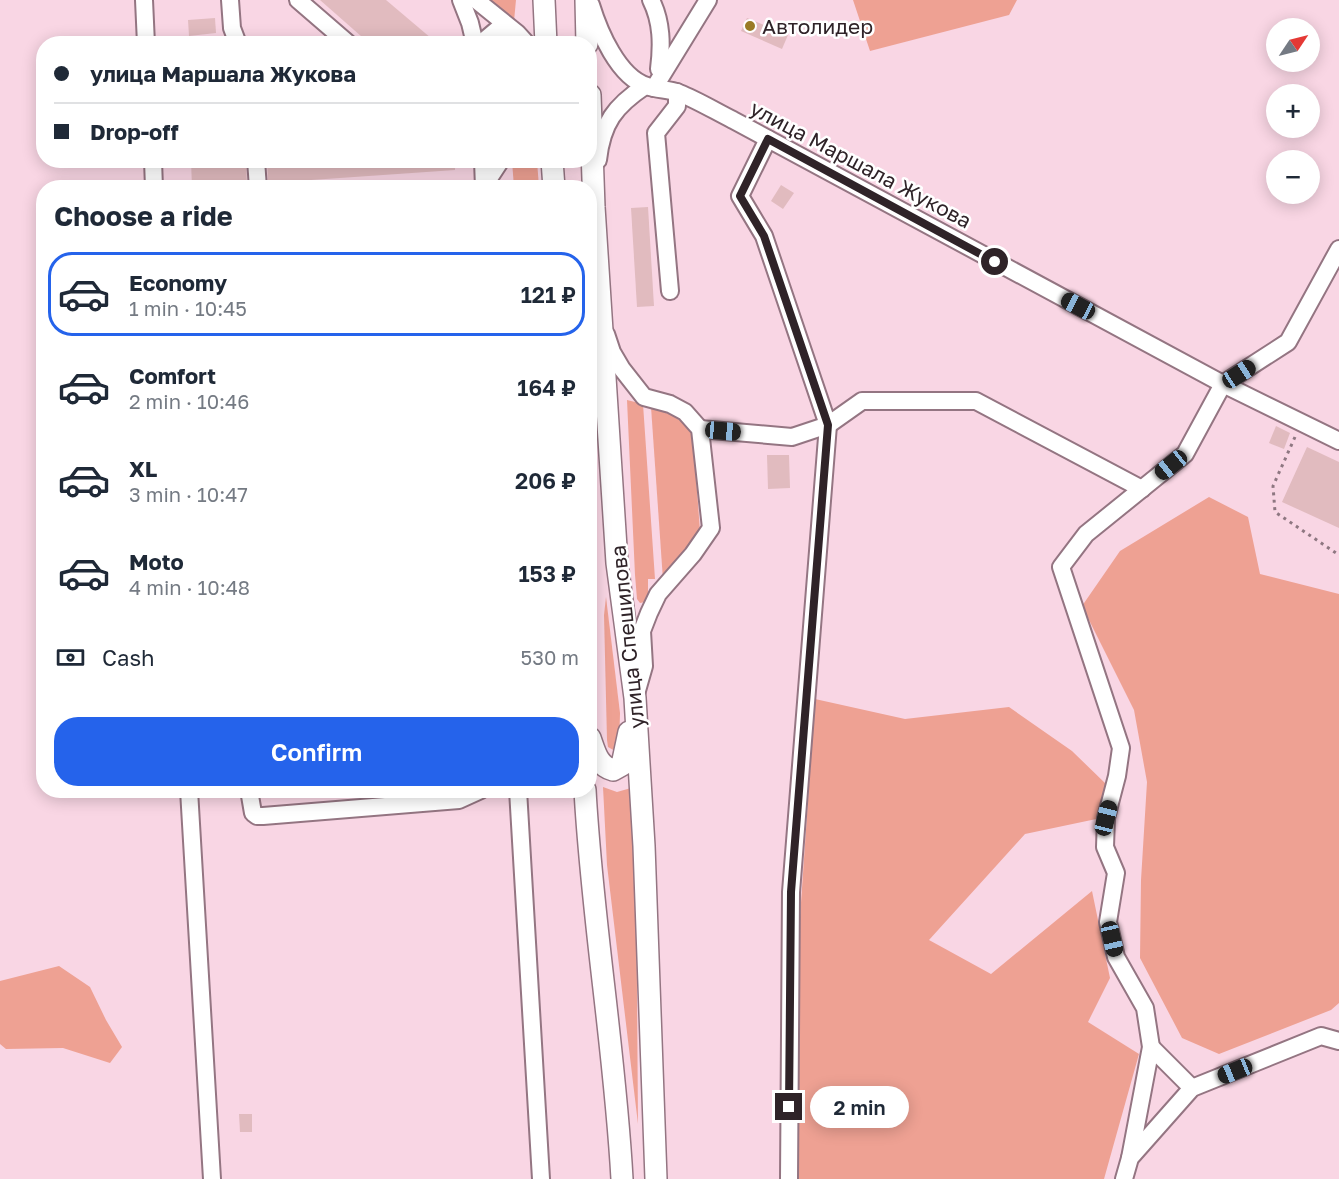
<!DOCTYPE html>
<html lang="en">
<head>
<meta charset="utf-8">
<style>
	:root { --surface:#fff; --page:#f6f6f7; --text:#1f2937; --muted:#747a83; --line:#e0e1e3; --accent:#2563eb }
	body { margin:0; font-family:"Golos Text",sans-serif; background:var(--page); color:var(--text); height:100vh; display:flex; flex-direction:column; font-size:22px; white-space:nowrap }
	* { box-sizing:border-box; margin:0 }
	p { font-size:20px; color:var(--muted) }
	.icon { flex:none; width:33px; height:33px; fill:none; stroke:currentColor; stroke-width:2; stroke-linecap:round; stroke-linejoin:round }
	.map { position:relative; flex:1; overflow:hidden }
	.panel { position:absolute; left:36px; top:180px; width:561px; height:618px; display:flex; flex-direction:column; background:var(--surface); border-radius:24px; box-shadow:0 3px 15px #0003 }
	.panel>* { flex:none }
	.banner { position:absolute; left:36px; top:36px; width:561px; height:132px; border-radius:24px; box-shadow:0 3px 15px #0003; display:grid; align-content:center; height:132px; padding:0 18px; background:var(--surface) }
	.needle { width:39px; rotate:55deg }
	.fabs { position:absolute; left:1266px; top:18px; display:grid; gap:12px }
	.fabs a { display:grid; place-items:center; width:54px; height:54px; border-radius:50%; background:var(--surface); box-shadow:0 3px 15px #0003; font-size:30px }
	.end { position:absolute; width:27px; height:27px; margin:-14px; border:8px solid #2f2328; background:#fff; box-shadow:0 0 0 3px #fff }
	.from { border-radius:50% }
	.bubble { position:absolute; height:42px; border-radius:21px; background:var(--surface); box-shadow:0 3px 15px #0003; font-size:20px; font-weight:600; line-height:42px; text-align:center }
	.car { position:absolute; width:18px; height:36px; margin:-18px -9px; border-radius:8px; box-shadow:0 0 4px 2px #0007; background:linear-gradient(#222 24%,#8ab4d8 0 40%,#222 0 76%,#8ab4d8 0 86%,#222 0) }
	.banner b { display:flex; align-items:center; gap:21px; height:57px; font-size:22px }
	.banner b+b { border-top:2px solid var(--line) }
	.banner i { width:15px; height:15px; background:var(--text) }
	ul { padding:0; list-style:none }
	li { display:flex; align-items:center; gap:18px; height:84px; margin:0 12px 9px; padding:0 6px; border:3px solid transparent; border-radius:24px }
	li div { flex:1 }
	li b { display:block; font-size:22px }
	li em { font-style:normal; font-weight:600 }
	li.selected { border-color:var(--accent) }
	li>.icon { width:54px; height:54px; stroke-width:1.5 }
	h2 { padding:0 18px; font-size:27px; line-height:72px }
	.pay { display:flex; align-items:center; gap:15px; height:66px; padding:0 18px; font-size:22px }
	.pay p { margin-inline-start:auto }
	.button { display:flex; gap:12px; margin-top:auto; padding:12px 18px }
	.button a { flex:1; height:69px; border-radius:24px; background:var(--accent); color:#fff; font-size:24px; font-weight:600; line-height:69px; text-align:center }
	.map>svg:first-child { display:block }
	.green { fill:#eea193 }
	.building { fill:#e1bbbf }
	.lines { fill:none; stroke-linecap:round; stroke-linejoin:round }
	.minor-casing { stroke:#947582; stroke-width:20 }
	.major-casing { stroke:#947582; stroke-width:24 }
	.path { stroke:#8e7781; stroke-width:3; stroke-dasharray:3 4.5; stroke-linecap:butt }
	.minor { stroke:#fff; stroke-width:16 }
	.major { stroke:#fff; stroke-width:21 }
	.route { stroke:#2f2328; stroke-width:8 }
	.poi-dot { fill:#9a7b25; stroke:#fff; stroke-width:2 }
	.labels { text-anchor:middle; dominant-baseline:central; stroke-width:5; stroke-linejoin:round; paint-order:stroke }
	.poi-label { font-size:21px; fill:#2f2328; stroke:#fff; text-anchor:start }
	.street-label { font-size:21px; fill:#2f2328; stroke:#fff }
</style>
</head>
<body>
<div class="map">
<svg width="1339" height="1179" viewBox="0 0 1339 1179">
	<rect width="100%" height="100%" fill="#f9d6e4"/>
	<!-- green -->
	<g class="green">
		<path d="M 483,0 L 516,0 L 514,21 Z"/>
		<path d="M 853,0 L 1017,0 L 1009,15 L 870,51 Z"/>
		<path d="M 512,161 L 537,161 L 539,187 L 514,187 Z"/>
		<path d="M 627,400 L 643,404 L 655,579 L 648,579 L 648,598 L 645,602 L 640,603 L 637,599 L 635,575 Z"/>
		<path d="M 651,407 L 674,416 L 684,423 L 693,436 L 700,531 L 663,580 Z"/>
		<path d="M 1209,497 L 1248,517 L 1260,574 L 1339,594 L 1339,1003 L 1331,1010 L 1219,1054 L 1182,1038 L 1140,958 L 1141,880 L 1147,782 L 1134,710 L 1082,606 L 1120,551 Z"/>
		<path d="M 606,597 L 620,713 L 619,748 L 615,751 L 608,747 L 607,740 L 604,615 Z"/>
		<path d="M 815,699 L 905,719 L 1009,707 L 1072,751 L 1106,784 L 1101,818 L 1025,834 L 929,940 L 991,974 L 1092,891 L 1110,978 L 1088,1022 L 1139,1054 L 1104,1179 L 782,1179 Z"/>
		<path d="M 603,787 L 617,792 L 631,788 L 636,856 L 638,1124 L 607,865 Z"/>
		<path d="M 59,966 L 90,987 L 106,1020 L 122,1047 L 110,1063 L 63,1048 L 6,1049 L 0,1044 L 0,981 Z"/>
	</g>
	<!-- building -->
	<g class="building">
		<path d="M 320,0 L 386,0 L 438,44 L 370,44 Z"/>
		<path d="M 215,18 L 216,33 L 189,36 L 188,20 Z"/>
		<path d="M 747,18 L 788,35 L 782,49 L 741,31 Z"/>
		<path d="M 191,160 L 246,160 L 247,186 L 192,188 Z"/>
		<path d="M 267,160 L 455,160 L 455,170 L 268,183 Z"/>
		<path d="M 781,185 L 794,193 L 783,209 L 771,201 Z"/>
		<path d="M 648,207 L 654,306 L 637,307 L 631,208 Z"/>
		<path d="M 1276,426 L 1290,433 L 1284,449 L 1269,443 Z"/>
		<path d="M 1307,447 L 1339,462 L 1339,528 L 1282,502 Z"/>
		<path d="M 767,455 L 789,455 L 790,488 L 768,489 Z"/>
		<path d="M 239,1114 L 252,1114 L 252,1132 L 240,1132 Z"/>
	</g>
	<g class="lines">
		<!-- minor casing -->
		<g class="minor-casing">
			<g id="minor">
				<path d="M 144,0 L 146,44"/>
				<path d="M 230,0 L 232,28 L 238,44"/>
				<path d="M 298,0 L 349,44"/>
				<path d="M 461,0 L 470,23 L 475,44"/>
				<path d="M 476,0 L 517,33 L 527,44"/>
				<path d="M 651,0 C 662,22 662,45 659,69"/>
				<path d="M 591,5 C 599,31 618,77 647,86 C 657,90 669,89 679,93 C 697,100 715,111 733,120 L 1223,384 L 1339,441"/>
				<path d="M 480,44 L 499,28 L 514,32"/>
				<path d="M 654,88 L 708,0"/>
				<path d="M 768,139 L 740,196 L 764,236 L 828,425 L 791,892 L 789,1179"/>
				<path d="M 153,160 L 154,188"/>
				<path d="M 256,160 L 258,188"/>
				<path d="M 483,160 L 484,188"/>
				<path d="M 598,160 C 602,123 615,106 645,86"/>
				<path d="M 484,186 L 501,160"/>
				<path d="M 670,291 L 656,133 L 677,106 L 677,92"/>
				<path d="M 606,334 L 612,352 L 622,369 L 644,397 L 670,404 L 685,412 L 700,429 L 711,528 L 693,554 L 658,594 L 649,613 L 642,631 L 644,666 L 636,694"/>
				<path d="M 700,429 L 792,437 L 828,425 L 862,401 L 976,401 L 1142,489"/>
				<path d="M 189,790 L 212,1179"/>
				<path d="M 249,790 L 253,813 L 257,816 L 263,816 L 459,800 L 481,790"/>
				<path d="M 518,790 L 541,1179"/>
				<path d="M 1151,1047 L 1192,1088"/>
				<path d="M 1130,1158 L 1151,1047 L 1145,1008 L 1116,957 L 1108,922 L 1116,873 L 1105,847 L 1106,818 L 1117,776 L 1121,748 L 1061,567 L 1086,534 L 1185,454 L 1223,384 L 1288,342 L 1339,249"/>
				<path d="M 1124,1179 L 1130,1158 L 1192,1088 L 1321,1036 L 1339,1041"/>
			</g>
		</g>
		<!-- major casing -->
		<g class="major-casing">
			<g id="major">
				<path d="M 544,0 L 546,44"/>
				<path d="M 586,0 L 587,44"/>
				<path d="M 590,95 L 594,207 L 617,563 L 635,698 L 644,846 L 656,1179"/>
				<path d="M 552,160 L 554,188"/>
				<path d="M 590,738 C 595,752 598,766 613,770 L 622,765 L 629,732"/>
				<path d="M 585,790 C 592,920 615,1049 622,1179"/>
			</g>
		</g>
		<!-- path -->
		<path class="path" d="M 1295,437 L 1273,486 L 1275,512 L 1339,555"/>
		<!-- minor -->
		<use href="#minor" class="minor"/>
		<!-- major -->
		<use href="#major" class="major"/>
	</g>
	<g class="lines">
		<!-- route -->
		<path class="route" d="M 789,1107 L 791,892 L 828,425 L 764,236 L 740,196 L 768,139 L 995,262"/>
	</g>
	<!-- markers -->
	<circle class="poi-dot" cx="750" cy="26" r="6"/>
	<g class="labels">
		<!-- poi labels -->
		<g class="poi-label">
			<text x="762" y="26">Автолидер</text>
		</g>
		<!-- street labels -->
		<g class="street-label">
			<text transform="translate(861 164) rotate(28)">улица Маршала Жукова</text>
			<text transform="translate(627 637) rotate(-96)">улица Спешилова</text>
		</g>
	</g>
</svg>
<div class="fabs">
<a><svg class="needle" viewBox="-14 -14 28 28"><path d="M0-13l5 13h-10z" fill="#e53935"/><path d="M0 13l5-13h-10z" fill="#747a83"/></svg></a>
<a>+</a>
<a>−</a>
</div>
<i class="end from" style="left:995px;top:262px"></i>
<i class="end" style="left:789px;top:1107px"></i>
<div class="bubble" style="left:810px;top:1086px;width:99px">2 min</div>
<i class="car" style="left:1078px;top:306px;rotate:298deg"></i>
<i class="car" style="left:1239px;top:374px;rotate:57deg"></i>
<i class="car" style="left:723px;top:431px;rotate:95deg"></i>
<i class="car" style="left:1171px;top:465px;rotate:231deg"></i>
<i class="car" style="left:1106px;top:818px;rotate:14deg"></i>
<i class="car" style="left:1112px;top:939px;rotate:167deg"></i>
<i class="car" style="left:1235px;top:1071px;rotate:248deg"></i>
<div class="banner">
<b><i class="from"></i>улица Маршала Жукова</b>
<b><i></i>Drop-off</b>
</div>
<section class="panel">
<h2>Choose a ride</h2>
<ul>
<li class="selected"><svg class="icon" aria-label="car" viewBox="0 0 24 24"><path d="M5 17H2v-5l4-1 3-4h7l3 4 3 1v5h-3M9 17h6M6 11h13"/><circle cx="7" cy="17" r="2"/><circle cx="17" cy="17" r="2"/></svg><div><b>Economy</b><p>1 min · 10:45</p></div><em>121 ₽</em></li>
<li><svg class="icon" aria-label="car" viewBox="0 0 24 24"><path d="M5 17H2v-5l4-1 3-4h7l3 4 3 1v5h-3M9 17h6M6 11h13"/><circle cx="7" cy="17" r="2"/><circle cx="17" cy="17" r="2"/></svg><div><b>Comfort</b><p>2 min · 10:46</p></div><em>164 ₽</em></li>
<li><svg class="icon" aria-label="car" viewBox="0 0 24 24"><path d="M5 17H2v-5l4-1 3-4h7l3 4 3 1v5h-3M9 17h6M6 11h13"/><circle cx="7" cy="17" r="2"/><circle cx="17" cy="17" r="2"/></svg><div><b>XL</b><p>3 min · 10:47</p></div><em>206 ₽</em></li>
<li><svg class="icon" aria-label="car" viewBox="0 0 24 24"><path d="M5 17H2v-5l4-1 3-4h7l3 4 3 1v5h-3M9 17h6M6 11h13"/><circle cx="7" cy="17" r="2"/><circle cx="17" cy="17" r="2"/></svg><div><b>Moto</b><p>4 min · 10:48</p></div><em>153 ₽</em></li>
</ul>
<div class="pay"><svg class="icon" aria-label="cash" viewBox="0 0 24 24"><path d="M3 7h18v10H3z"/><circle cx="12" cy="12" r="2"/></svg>Cash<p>530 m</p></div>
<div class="button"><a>Confirm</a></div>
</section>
</div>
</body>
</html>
